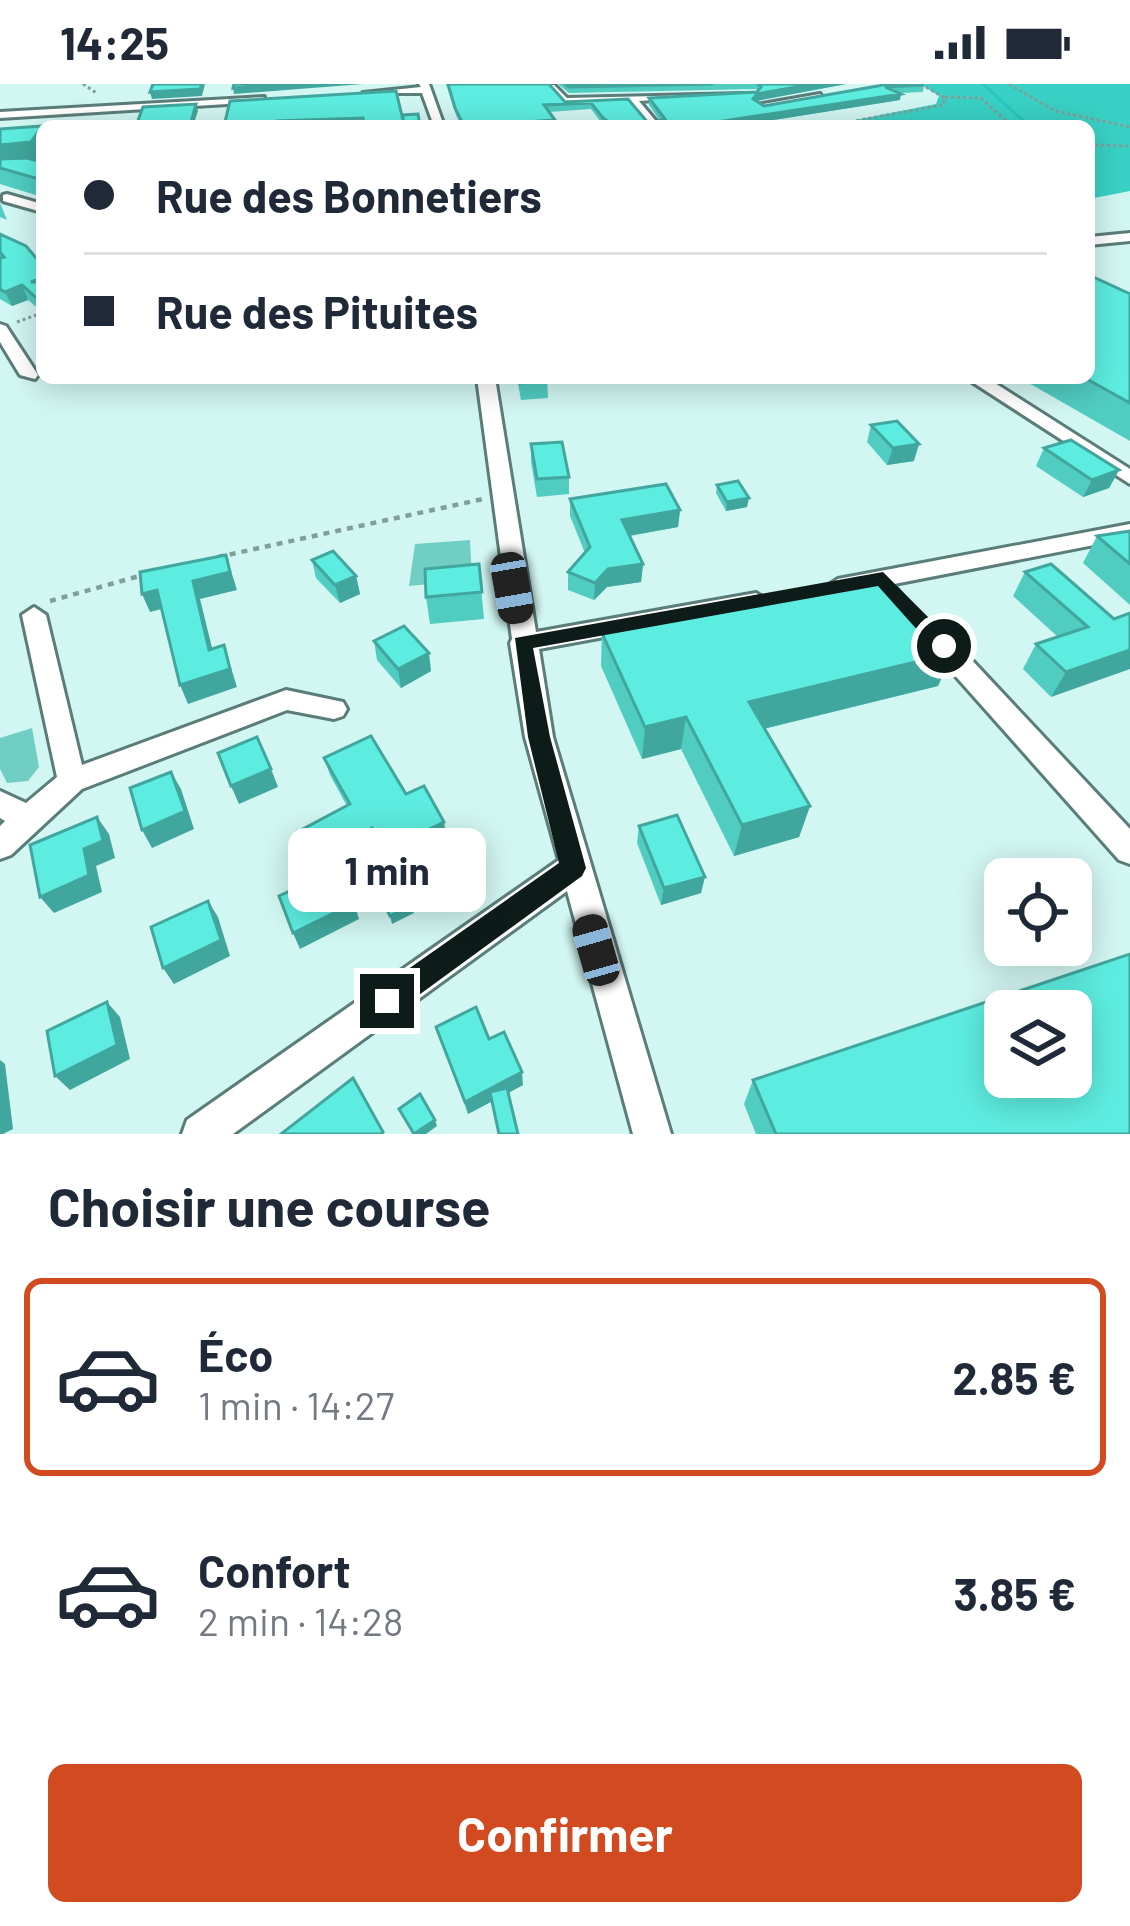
<!DOCTYPE html>
<html lang="fr">
<head>
<meta charset="utf-8">
<style>
	:root { --surface:#fff; --page:#f2f2f3; --text:#1f2937; --muted:#747a83; --line:#e0e1e3; --accent:#d24a1f }
	body { margin:0; font-family:Barlow,sans-serif; background:var(--page); color:var(--text); height:100vh; display:flex; flex-direction:column; font-size:45px; white-space:nowrap }
	* { box-sizing:border-box; margin:0 }
	p { font-size:39px; color:var(--muted) }
	.icon { flex:none; width:66px; height:66px; fill:none; stroke:currentColor; stroke-width:2; stroke-linecap:round; stroke-linejoin:round }
	.map { position:relative; height:1050px; overflow:hidden }
	.panel { display:flex; flex-direction:column; background:var(--surface); flex:1 }
	.panel>* { flex:none }
	.guide { position:absolute; left:36px; top:36px; width:1059px; height:264px; border-radius:18px; box-shadow:0 6px 30px #0003; display:grid; align-content:center; height:264px; padding:0 48px; background:var(--surface) }
	.tools { position:absolute; left:984px; top:774px; display:grid; gap:24px }
	.tools a { display:grid; place-items:center; width:108px; height:108px; border-radius:18px; background:var(--surface); box-shadow:0 6px 30px #0003; font-size:60px }
	.end { position:absolute; width:54px; height:54px; margin:-27px; border:15px solid #0d1b19; background:#fff; box-shadow:0 0 0 6px #fff }
	.from { border-radius:50% }
	.bubble { position:absolute; height:84px; border-radius:18px; background:var(--surface); box-shadow:0 6px 30px #0003; font-size:39px; font-weight:700; line-height:84px; text-align:center }
	.car { position:absolute; width:36px; height:72px; margin:-36px -18px; border-radius:15px; box-shadow:0 0 9px 3px #0007; background:linear-gradient(#222 24%,#8ab4d8 0 40%,#222 0 76%,#8ab4d8 0 86%,#222 0) }
	.guide b { display:flex; align-items:center; gap:42px; height:114px; font-size:45px }
	.guide b+b { border-top:3px solid var(--line) }
	.guide i { width:30px; height:30px; background:var(--text) }
	ul { padding:0; list-style:none }
	li { display:flex; align-items:center; gap:36px; height:198px; margin:0 24px 18px; padding:0 24px; border:6px solid transparent; border-radius:18px }
	li div { flex:1 }
	li b { display:block; font-size:45px }
	li em { font-style:normal; font-weight:700 }
	li.on { border-color:var(--accent) }
	li>.icon { width:108px; height:108px; stroke-width:1.5 }
	h2 { padding:0 48px; font-size:54px; line-height:144px }
	.button { display:flex; gap:24px; margin-top:auto; padding:24px 48px }
	.button a { flex:1; height:138px; border-radius:18px; background:var(--accent); color:#fff; font-size:48px; font-weight:700; line-height:138px; text-align:center }
	.status { display:flex; justify-content:space-between; align-items:center; height:84px; padding:0 60px; background:var(--surface); direction:ltr }
	.status svg { height:33px; fill:currentColor }
	.map>svg:first-child { display:block }
	.green { fill:#71cec4 }
	.forest { fill:#39d1c5 }
	.lines { fill:none; stroke-linecap:round; stroke-linejoin:round }
	.stream { stroke:#27c7bb; stroke-width:3 }
	.minor-casing { stroke:#5b7d79; stroke-width:6 }
	.path-far1 { stroke:#829d9a; stroke-width:3; stroke-dasharray:3 3; stroke-linecap:butt }
	.path { stroke:#829d9a; stroke-width:4.5; stroke-dasharray:6 6; stroke-linecap:butt }
	.minor { fill:#fff; fill-rule:evenodd }
	.wall { fill:#50ccc1 }
	.shaded-wall { fill:#41a69d }
	.building { fill:#5dede0; stroke:#41a69d; stroke-width:3; fill-rule:evenodd }
	.route { fill:#0d1b19 }
</style>
</head>
<body>
<div class="status"><b>14:25</b><svg viewBox="0 0 49 12"><path d="M0 12V9h3v3zM5 12V6h3v6zM10 12V3h3v9zM15 12V0h3v12zM26 1h20v11H26zM47 4h2v5h-2z"/></svg></div>
<div class="map">
<svg width="1130" height="1050" viewBox="0 0 1130 1050">
	<rect width="100%" height="100%" fill="#d2f6f2"/>
	<!-- green -->
	<g class="green">
		<path d="M 470,456 L 472,496 L 409,502 L 415,460 Z"/>
		<path d="M 32,644 L 39,683 L 28,697 L 7,699 L 0,685 L 0,654 Z"/>
	</g>
	<!-- forest -->
	<path class="forest" d="M 920,0 L 1130,0 L 1130,107 L 1089,115 L 1089,42 L 825,42 L 936,20 L 939,12 Z"/>
	<g class="lines">
		<!-- stream -->
		<path class="stream" d="M 983,0 L 1029,42"/>
		<!-- minor casing -->
		<g class="minor-casing">
			<g id="minor">
				<path d="M 419,0 L 429,0 L 444,42 L 434,42 L 422,9 L 363,9 L 421,3 Z"/>
				<path d="M 548,1 L 554,1 L 567,14 L 744,10 L 639,17 L 660,42 L 649,42 L 629,17 L 565,20 Z"/>
				<path d="M 820,10 L 823,15 L 762,24 L 757,21 Z"/>
				<path d="M 264,13 L 261,18 L 0,34 L 0,28 Z"/>
				<path d="M 7,110 L 42,120 L 42,128 L 3,117 L 3,111 Z"/>
				<path d="M 1130,149 L 1130,157 L 1089,161 L 1089,153 Z"/>
				<path d="M 0,240 L 6,242 L 38,291 L 35,295 L 20,291 L 0,258 Z"/>
				<path d="M 477,294 L 495,294 L 536,548 L 756,509 L 768,517 L 756,525 L 539,565 L 553,653 L 671,1050 L 633,1050 L 567,807 L 233,1050 L 182,1050 L 187,1036 L 559,776 L 525,653 L 510,559 L 512,555 Z"/>
				<path d="M 966,294 L 987,294 L 1130,385 L 1130,400 Z"/>
				<path d="M 1130,440 L 1130,454 L 838,511 L 826,503 L 838,495 Z"/>
				<path d="M 34,523 L 46,531 L 82,681 L 286,606 L 343,618 L 347,625 L 343,632 L 334,635 L 287,626 L 82,705 L 11,771 L 0,775 L 0,742 L 5,737 L 0,734 L 0,707 L 26,719 L 57,693 L 22,531 Z"/>
				<path d="M 929,537 L 938,540 L 1130,745 L 1130,780 L 1119,776 L 920,552 L 917,546 Z"/>
			</g>
		</g>
		<!-- path-far1 -->
		<g class="path-far1">
			<path d="M 83,0 L 98,10"/>
			<path d="M 1009,0 L 1055,27 L 1130,43"/>
			<path d="M 945,13 L 981,14 L 1012,42"/>
			<path d="M 827,42 L 943,21 L 945,14 L 921,0"/>
			<path d="M 1089,61 L 1130,62"/>
			<path d="M 17,238 L 42,229"/>
		</g>
		<!-- path -->
		<g class="path">
			<path d="M 218,473 L 483,415"/>
			<path d="M 50,517 L 143,491"/>
		</g>
		<!-- minor -->
		<use href="#minor" class="minor"/>
	</g>
	<!-- wall -->
	<g class="wall">
		<path d="M 446,0 L 549,0 L 565,18 L 628,15 L 649,40 L 660,37 L 649,21 L 649,14 L 758,7 L 756,5 L 569,9 L 558,0 L 846,0 L 756,17 L 764,22 L 886,0 L 924,1 L 923,8 L 900,9 L 900,16 L 735,42 L 604,42 L 591,25 L 549,28 L 555,36 L 555,42 L 461,42 L 456,31 Z"/>
		<path d="M 230,17 L 403,36 L 420,42 L 224,42 Z"/>
		<path d="M 0,45 L 42,78 L 42,113 L 0,100 Z"/>
		<path d="M 0,119 L 7,136 L 0,133 Z"/>
		<path d="M 0,150 L 42,181 L 42,228 L 28,216 L 12,222 L 0,215 Z"/>
		<path d="M 1130,210 L 1130,357 L 1020,294 L 1089,294 Z"/>
		<path d="M 517,294 L 547,294 L 548,314 L 521,316 Z"/>
		<path d="M 871,341 L 914,377 L 887,381 L 867,358 Z"/>
		<path d="M 531,360 L 569,393 L 569,410 L 537,413 L 531,378 Z"/>
		<path d="M 1044,364 L 1119,386 L 1109,404 L 1083,413 L 1036,382 Z"/>
		<path d="M 717,401 L 747,423 L 726,427 L 716,409 Z"/>
		<path d="M 570,415 L 680,426 L 678,443 L 630,452 L 643,480 L 641,498 L 607,503 L 594,516 L 568,506 L 568,488 L 585,469 L 570,432 Z"/>
		<path d="M 1130,447 L 1130,521 L 1083,479 L 1097,452 Z"/>
		<path d="M 312,476 L 356,492 L 360,510 L 340,519 L 316,494 Z"/>
		<path d="M 479,480 L 484,535 L 430,540 L 426,513 Z"/>
		<path d="M 1025,488 L 1114,535 L 1051,613 L 1023,585 L 1036,560 L 1058,553 L 1013,512 Z"/>
		<path d="M 602,549 L 953,569 L 938,602 L 764,645 L 810,722 L 799,753 L 734,772 L 681,665 L 642,675 L 601,582 Z"/>
		<path d="M 374,557 L 431,587 L 401,604 L 377,576 Z"/>
		<path d="M 324,674 L 406,710 L 447,755 L 388,783 L 377,761 L 321,788 L 303,745 L 347,722 L 330,691 Z"/>
		<path d="M 639,742 L 701,809 L 661,821 L 637,759 Z"/>
		<path d="M 436,943 L 489,955 L 523,1001 L 468,1030 Z"/>
		<path d="M 753,996 L 1130,1050 L 756,1050 L 744,1020 Z"/>
	</g>
	<!-- shaded-wall -->
	<g class="shaded-wall">
		<path d="M 205,0 L 202,12 L 152,15 L 150,8 Z"/>
		<path d="M 284,0 L 363,0 L 234,10 L 233,4 Z"/>
		<path d="M 813,0 L 846,0 L 756,17 L 753,15 L 757,10 Z"/>
		<path d="M 901,10 L 900,16 L 735,42 L 691,42 Z"/>
		<path d="M 196,20 L 198,27 L 193,42 L 190,42 Z"/>
		<path d="M 555,36 L 555,42 L 524,42 L 524,38 Z"/>
		<path d="M 42,42 L 42,69 L 38,76 L 0,80 L 0,61 Z"/>
		<path d="M 22,201 L 28,216 L 12,222 L 5,208 Z"/>
		<path d="M 919,360 L 914,377 L 887,381 L 893,364 Z"/>
		<path d="M 1119,386 L 1109,404 L 1083,413 L 1092,396 Z"/>
		<path d="M 749,414 L 747,423 L 726,427 L 727,418 Z"/>
		<path d="M 680,426 L 678,443 L 621,453 L 622,436 Z"/>
		<path d="M 226,471 L 237,506 L 200,515 L 217,584 L 209,566 L 193,497 Z"/>
		<path d="M 643,480 L 641,498 L 607,503 L 594,516 L 595,499 L 608,485 Z"/>
		<path d="M 356,492 L 360,510 L 340,519 L 335,501 Z"/>
		<path d="M 157,506 L 165,524 L 150,528 L 142,510 Z"/>
		<path d="M 224,561 L 237,603 L 188,620 L 180,601 Z"/>
		<path d="M 1130,566 L 1130,585 L 1051,613 L 1066,588 Z"/>
		<path d="M 429,569 L 431,587 L 401,604 L 398,585 Z"/>
		<path d="M 953,569 L 938,602 L 741,650 L 749,618 Z"/>
		<path d="M 686,633 L 681,665 L 642,675 L 645,643 Z"/>
		<path d="M 271,685 L 278,703 L 239,720 L 231,702 Z"/>
		<path d="M 171,688 L 181,705 L 194,745 L 152,764 L 142,746 Z"/>
		<path d="M 810,722 L 799,753 L 734,772 L 742,741 Z"/>
		<path d="M 97,733 L 109,750 L 115,774 L 96,782 L 102,808 L 54,829 L 40,813 L 84,765 Z"/>
		<path d="M 444,738 L 447,755 L 388,783 L 384,767 Z"/>
		<path d="M 372,744 L 377,761 L 321,788 L 315,772 Z"/>
		<path d="M 705,793 L 701,809 L 661,821 L 664,804 Z"/>
		<path d="M 208,817 L 218,833 L 230,872 L 174,900 L 163,884 Z"/>
		<path d="M 354,819 L 359,835 L 300,865 L 293,849 Z"/>
		<path d="M 412,820 L 414,829 L 392,840 L 390,832 Z"/>
		<path d="M 107,918 L 120,933 L 130,975 L 70,1006 L 55,992 Z"/>
		<path d="M 0,976 L 5,980 L 13,1045 L 3,1050 L 0,1050 Z"/>
		<path d="M 522,988 L 523,1001 L 468,1030 L 465,1018 Z"/>
		<path d="M 435,1036 L 437,1042 L 426,1050 L 416,1050 Z"/>
	</g>
	<!-- building -->
	<g class="building">
		<path d="M 153,0 L 202,0 L 200,5 L 150,8 Z"/>
		<path d="M 234,0 L 284,0 L 233,4 Z"/>
		<path d="M 448,0 L 549,0 L 565,18 L 628,15 L 649,40 L 665,35 L 649,14 L 757,8 L 761,3 L 758,0 L 813,0 L 757,10 L 753,15 L 764,22 L 889,0 L 924,1 L 885,3 L 901,10 L 691,42 L 615,42 L 603,34 L 591,19 L 544,21 L 555,36 L 524,38 L 527,42 L 464,42 L 455,24 Z"/>
		<path d="M 565,0 L 713,0 L 569,3 Z"/>
		<path d="M 396,7 L 403,36 L 403,31 L 418,30 L 420,42 L 364,42 L 363,34 L 277,37 L 276,42 L 224,42 L 230,17 Z"/>
		<path d="M 196,20 L 190,42 L 136,42 L 143,23 Z"/>
		<path d="M 42,42 L 31,58 L 0,61 L 0,45 Z"/>
		<path d="M 27,74 L 42,78 L 42,96 L 0,84 L 0,75 Z"/>
		<path d="M 0,150 L 26,162 L 42,181 L 42,194 L 31,198 L 42,198 L 42,219 L 22,201 L 5,208 L 0,205 L 0,174 L 4,173 L 0,168 Z"/>
		<path d="M 1089,191 L 1130,210 L 1130,319 L 1085,294 L 1089,294 Z"/>
		<path d="M 519,294 L 547,294 L 548,297 L 520,299 Z"/>
		<path d="M 897,337 L 919,360 L 893,364 L 871,341 Z"/>
		<path d="M 1071,356 L 1119,386 L 1092,396 L 1044,364 Z"/>
		<path d="M 562,358 L 569,393 L 537,395 L 531,360 Z"/>
		<path d="M 738,397 L 749,414 L 727,418 L 717,401 Z"/>
		<path d="M 666,400 L 680,426 L 622,436 L 643,480 L 608,485 L 595,499 L 568,488 L 590,463 L 570,415 Z"/>
		<path d="M 1130,447 L 1130,480 L 1097,452 Z"/>
		<path d="M 333,467 L 356,492 L 335,501 L 312,476 Z"/>
		<path d="M 226,471 L 230,488 L 193,497 L 209,566 L 224,561 L 230,585 L 180,601 L 157,506 L 142,510 L 140,488 Z"/>
		<path d="M 479,480 L 482,508 L 426,513 L 425,485 Z"/>
		<path d="M 1051,480 L 1114,535 L 1130,529 L 1130,566 L 1066,588 L 1036,560 L 1088,543 L 1025,488 Z"/>
		<path d="M 859,494 L 897,503 L 953,569 L 749,618 L 810,722 L 742,741 L 686,633 L 645,643 L 602,549 Z"/>
		<path d="M 404,542 L 429,569 L 398,585 L 374,557 Z"/>
		<path d="M 371,652 L 406,710 L 424,702 L 444,738 L 384,767 L 372,744 L 315,772 L 303,745 L 350,720 L 324,674 Z"/>
		<path d="M 257,653 L 271,685 L 231,702 L 218,669 Z"/>
		<path d="M 171,688 L 185,727 L 142,746 L 130,704 Z"/>
		<path d="M 677,731 L 705,793 L 664,804 L 639,742 Z"/>
		<path d="M 97,733 L 103,757 L 84,765 L 89,791 L 40,813 L 30,761 Z"/>
		<path d="M 339,784 L 354,819 L 293,849 L 279,812 Z"/>
		<path d="M 400,797 L 412,820 L 390,832 L 378,808 Z"/>
		<path d="M 208,817 L 221,856 L 163,884 L 151,843 Z"/>
		<path d="M 1130,870 L 1130,1050 L 776,1050 L 753,996 ZM 1005,927 L 1071,927 L 1071,993 L 1005,993 Z"/>
		<path d="M 107,918 L 117,961 L 55,992 L 47,947 Z"/>
		<path d="M 476,923 L 489,955 L 504,948 L 522,988 L 465,1018 L 436,943 Z"/>
		<path d="M 353,994 L 383,1048 L 381,1050 L 281,1050 Z"/>
		<path d="M 507,1004 L 518,1050 L 499,1050 L 490,1008 Z"/>
		<path d="M 420,1010 L 435,1036 L 414,1050 L 399,1025 Z"/>
	</g>
	<!-- route -->
	<path class="route" d="M 883,488 L 952,557 L 952,568 L 937,568 L 878,502 L 533,564 L 550,653 L 586,784 L 582,792 L 397,927 L 377,927 L 377,907 L 559,779 L 528,653 L 515,554 Z"/>
</svg>
<div class="tools">
<a><svg class="icon" aria-label="locate" viewBox="0 0 24 24"><circle cx="12" cy="12" r="6"/><path d="M12 2v4M12 18v4M2 12h4M18 12h4"/></svg></a>
<a><svg class="icon" aria-label="layers" viewBox="0 0 24 24"><path d="M12 4l9 5-9 5-9-5zM3 14l9 5 9-5"/></svg></a>
</div>
<i class="end from" style="left:944px;top:562px"></i>
<i class="end" style="left:387px;top:917px"></i>
<div class="bubble" style="left:288px;top:744px;width:198px">1 min</div>
<i class="car" style="left:512px;top:504px;rotate:170deg"></i>
<i class="car" style="left:596px;top:866px;rotate:344deg"></i>
<div class="guide">
<b><i class="from"></i>Rue des Bonnetiers</b>
<b><i></i>Rue des Pituites</b>
</div>
</div>
<section class="panel">
<h2>Choisir une course</h2>
<ul>
<li class="on"><svg class="icon" aria-label="car" viewBox="0 0 24 24"><path d="M5 17H2v-5l4-1 3-4h7l3 4 3 1v5h-3M9 17h6M6 11h13"/><circle cx="7" cy="17" r="2"/><circle cx="17" cy="17" r="2"/></svg><div><b>Éco</b><p>1 min · 14:27</p></div><em>2.85 €</em></li>
<li><svg class="icon" aria-label="car" viewBox="0 0 24 24"><path d="M5 17H2v-5l4-1 3-4h7l3 4 3 1v5h-3M9 17h6M6 11h13"/><circle cx="7" cy="17" r="2"/><circle cx="17" cy="17" r="2"/></svg><div><b>Confort</b><p>2 min · 14:28</p></div><em>3.85 €</em></li>
</ul>
<div class="button"><a>Confirmer</a></div>
</section>
</body>
</html>
